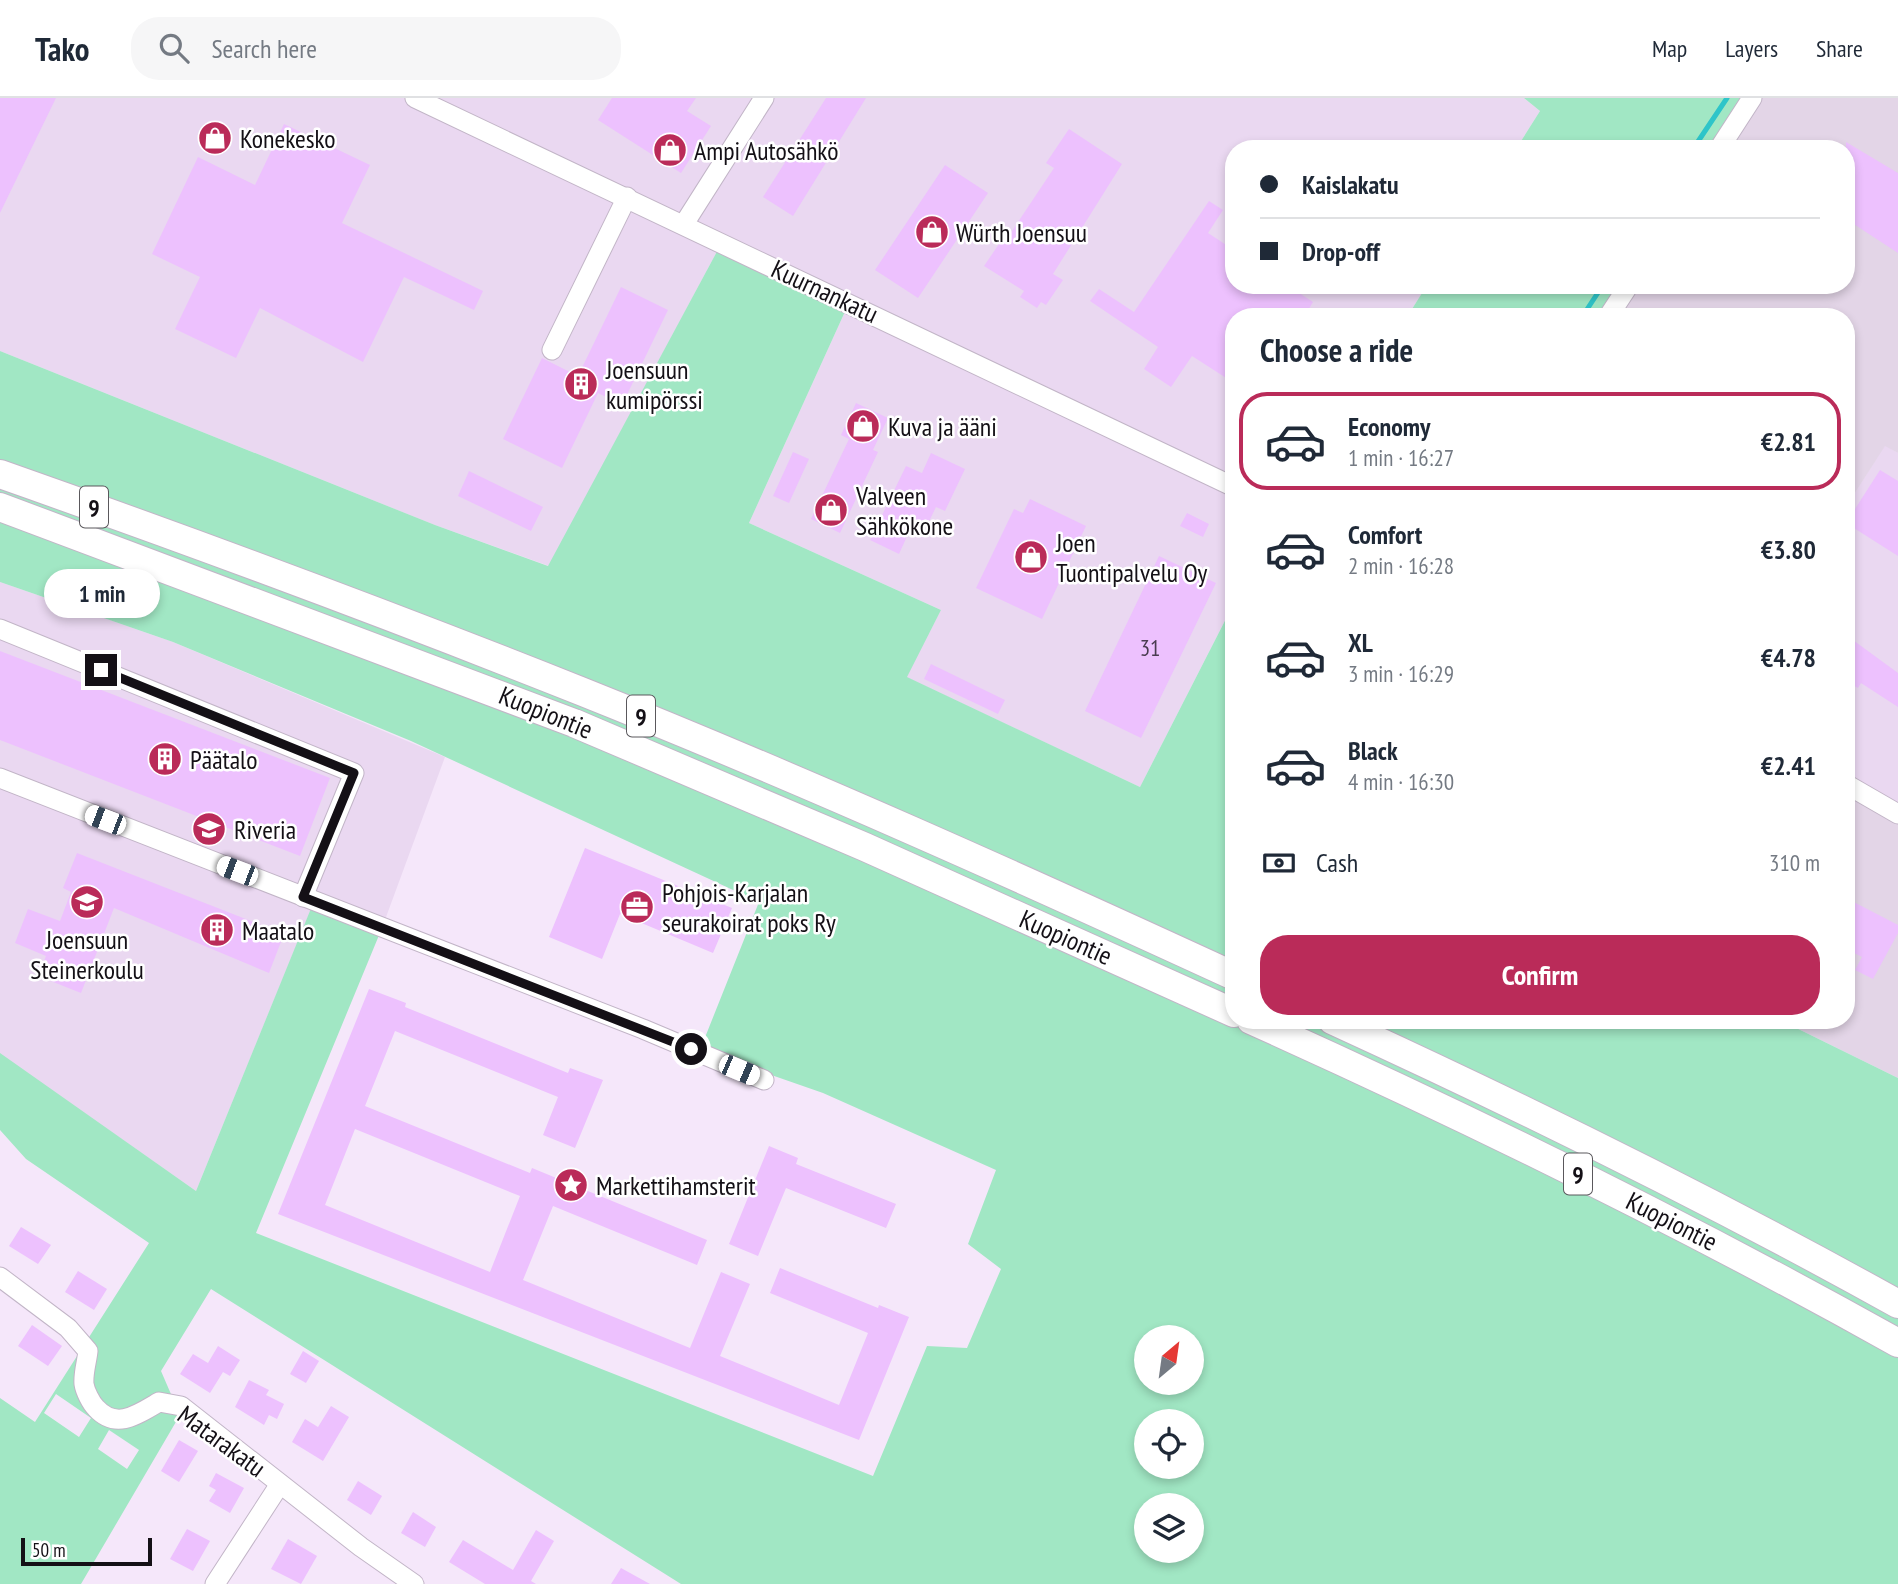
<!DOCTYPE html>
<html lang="en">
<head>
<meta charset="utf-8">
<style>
	:root { --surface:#fff; --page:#f6f6f7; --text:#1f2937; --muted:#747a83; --line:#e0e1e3; --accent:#ba2b59 }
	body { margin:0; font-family:"PT Sans Narrow",sans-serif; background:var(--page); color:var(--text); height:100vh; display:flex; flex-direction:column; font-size:26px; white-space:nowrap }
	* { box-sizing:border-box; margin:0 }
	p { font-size:23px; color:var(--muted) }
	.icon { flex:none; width:38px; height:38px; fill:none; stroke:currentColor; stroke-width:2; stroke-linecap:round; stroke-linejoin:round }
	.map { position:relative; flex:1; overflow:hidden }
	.drawer { position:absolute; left:1225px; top:210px; width:630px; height:721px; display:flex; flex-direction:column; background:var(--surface); border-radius:28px; box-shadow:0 4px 10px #0003 }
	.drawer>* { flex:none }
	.top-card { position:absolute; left:1225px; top:42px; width:630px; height:154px; border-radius:28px; box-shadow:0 4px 10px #0003; display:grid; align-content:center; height:154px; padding:0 35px; background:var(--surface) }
	.needle { width:46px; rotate:29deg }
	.tools { position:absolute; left:1134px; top:1227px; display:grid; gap:14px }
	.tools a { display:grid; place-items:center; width:70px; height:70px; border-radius:50%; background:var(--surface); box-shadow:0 4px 10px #0003; font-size:35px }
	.scale { position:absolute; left:21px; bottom:18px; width:131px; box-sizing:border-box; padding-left:7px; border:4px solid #141016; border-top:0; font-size:19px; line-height:24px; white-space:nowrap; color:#141016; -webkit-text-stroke:5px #fff; paint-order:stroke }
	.end { position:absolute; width:32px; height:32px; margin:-16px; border:9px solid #141016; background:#fff; box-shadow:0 0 0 4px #fff }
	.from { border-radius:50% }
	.bubble { position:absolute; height:49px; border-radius:24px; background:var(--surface); box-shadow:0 4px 10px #0003; font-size:23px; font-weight:700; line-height:49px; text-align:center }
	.car { position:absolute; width:21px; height:42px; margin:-21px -10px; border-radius:9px; box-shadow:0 0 5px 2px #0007; background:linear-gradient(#fff 24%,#345 0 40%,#fff 0 76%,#345 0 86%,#fff 0) }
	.top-card b { display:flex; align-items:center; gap:24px; height:66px; font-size:26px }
	.top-card b+b { border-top:2px solid var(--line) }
	.top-card i { width:18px; height:18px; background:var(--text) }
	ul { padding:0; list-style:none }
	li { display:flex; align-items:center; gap:21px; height:98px; margin:0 14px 10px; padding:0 21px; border:4px solid transparent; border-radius:28px }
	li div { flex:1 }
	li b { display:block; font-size:26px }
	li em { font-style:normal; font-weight:700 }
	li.on { border-color:var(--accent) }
	li>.icon { width:63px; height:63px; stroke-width:1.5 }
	h2 { padding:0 35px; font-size:32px; line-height:84px }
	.pay { display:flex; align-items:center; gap:18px; height:77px; padding:0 35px; font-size:26px }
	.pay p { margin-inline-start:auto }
	.action { display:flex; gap:14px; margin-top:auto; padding:14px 35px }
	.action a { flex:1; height:80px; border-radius:28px; background:var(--accent); color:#fff; font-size:28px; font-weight:700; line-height:80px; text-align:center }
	header { display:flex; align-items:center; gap:42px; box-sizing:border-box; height:98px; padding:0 35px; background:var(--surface); border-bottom:2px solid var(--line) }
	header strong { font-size:33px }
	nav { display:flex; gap:38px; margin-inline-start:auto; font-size:24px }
	.search { width:490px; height:63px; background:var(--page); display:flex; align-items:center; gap:18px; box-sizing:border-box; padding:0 24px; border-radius:28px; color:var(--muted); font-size:26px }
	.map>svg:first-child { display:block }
	.built { fill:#ead8f1 }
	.industrial { fill:#e3d5e7 }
	.green { fill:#a1e7c4; fill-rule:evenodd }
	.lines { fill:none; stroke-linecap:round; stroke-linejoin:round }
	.stream { stroke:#2ec5c9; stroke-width:5 }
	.building { fill:#edc1fe; fill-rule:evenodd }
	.minor-casing { stroke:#c2b5c7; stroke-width:21 }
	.highway-casing { stroke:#c2b5c7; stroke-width:30 }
	.minor { stroke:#fff; stroke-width:19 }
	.highway { stroke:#fff; stroke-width:28 }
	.route { stroke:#141016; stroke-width:9 }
	.labels { text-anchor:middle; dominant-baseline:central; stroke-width:5; stroke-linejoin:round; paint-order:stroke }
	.number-label { font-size:23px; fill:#4a3c50 }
	.shield { fill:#fff; stroke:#5a585c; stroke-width:2 }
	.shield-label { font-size:24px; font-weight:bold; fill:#141016 }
	.poi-label { font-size:26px; fill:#141016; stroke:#fff; text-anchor:start }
	.street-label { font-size:26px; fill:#141016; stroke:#fff }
</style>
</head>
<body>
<header>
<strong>Tako</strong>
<div class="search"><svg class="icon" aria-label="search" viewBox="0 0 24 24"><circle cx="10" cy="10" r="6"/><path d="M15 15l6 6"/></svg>Search here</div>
<nav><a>Map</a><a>Layers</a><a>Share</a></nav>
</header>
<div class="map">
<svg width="1898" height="1486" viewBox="0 0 1898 1486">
	<rect width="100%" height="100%" fill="#f5e7fa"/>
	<!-- built -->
	<g class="built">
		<path d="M 0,0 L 1524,0 L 1540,13 L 1516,51 L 1234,51 L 1234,187 L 1427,187 L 1407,219 L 1234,219 L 1234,505 L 1140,689 L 906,579 L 941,512 L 749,425 L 848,207 L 721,146 L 549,468 L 435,427 L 0,253 Z"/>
		<path d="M 1885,347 L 1898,355 L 1898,709 L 1846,678 L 1846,409 Z"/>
		<path d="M 0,484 L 173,544 L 445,659 L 382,830 L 314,804 L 196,1093 L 0,956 Z"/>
	</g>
	<!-- industrial -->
	<g class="industrial">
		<path d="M 1743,0 L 1898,0 L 1898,355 L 1885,348 L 1846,409 L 1846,219 L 1600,219 L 1621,187 L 1846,187 L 1846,51 L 1710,51 Z"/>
		<path d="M 1846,678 L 1898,709 L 1898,980 L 1780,922 L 1846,922 Z"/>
	</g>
	<!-- green -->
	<g class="green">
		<path d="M 1524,0 L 1743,0 L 1710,51 L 1516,51 L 1540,13 Z"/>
		<path d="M 721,146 L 848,207 L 749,425 L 941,512 L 907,579 L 1140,689 L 1234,505 L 1234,922 L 1780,922 L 1898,980 L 1898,1486 L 681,1486 L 211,1191 L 161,1273 L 180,1317 L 81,1486 L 0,1486 L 0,1300 L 35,1324 L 149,1145 L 26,1061 L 0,1032 L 0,955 L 196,1093 L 314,803 L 382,830 L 256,1135 L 873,1378 L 927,1248 L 967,1250 L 1001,1171 L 968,1146 L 996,1072 L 823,995 L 700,952 L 759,804 L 411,643 L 173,544 L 0,484 L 0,253 L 435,427 L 548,468 ZM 1146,1239 L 1192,1239 L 1192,1284 L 1146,1284 ZM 56,1296 L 91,1320 L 79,1339 L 44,1315 ZM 1146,1323 L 1192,1323 L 1192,1368 L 1146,1368 ZM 109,1332 L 139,1352 L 127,1371 L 98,1351 ZM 1146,1407 L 1192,1407 L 1192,1452 L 1146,1452 Z"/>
		<path d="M 1427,187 L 1621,187 L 1600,219 L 1407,219 Z"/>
	</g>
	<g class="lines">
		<!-- stream -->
		<g class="stream">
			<path d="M 1693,51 L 1727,0"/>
			<path d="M 1582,219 L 1603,187"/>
		</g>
	</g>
	<!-- building -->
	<g class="building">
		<path d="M 0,0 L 56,0 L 0,115 Z"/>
		<path d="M 612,0 L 696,0 L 687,13 L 711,28 L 681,75 L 598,22 Z"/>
		<path d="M 826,0 L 866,0 L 793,118 L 763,99 Z"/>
		<path d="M 284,26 L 370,67 L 342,125 L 483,193 L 474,212 L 404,179 L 363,264 L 260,210 L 236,260 L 175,231 L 200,179 L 152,156 L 198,59 L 255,87 Z"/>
		<path d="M 1069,31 L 1122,66 L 1053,176 L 1063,182 L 1046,207 L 1041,204 L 1037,210 L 1020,199 L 1024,193 L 984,168 L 1001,143 L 1004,145 L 1054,70 L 1046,65 Z"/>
		<path d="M 1846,44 L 1898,75 L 1898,155 L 1846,121 Z"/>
		<path d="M 945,67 L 988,95 L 918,200 L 875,172 Z"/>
		<path d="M 1209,103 L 1223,112 L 1208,135 L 1234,152 L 1234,187 L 1287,187 L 1313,204 L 1304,219 L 1234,219 L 1234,285 L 1192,258 L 1171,289 L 1144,271 L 1158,249 L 1090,203 L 1099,191 L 1134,214 Z"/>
		<path d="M 621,189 L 668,212 L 622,307 L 598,295 L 562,370 L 503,341 L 542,260 L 578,278 Z"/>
		<path d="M 856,305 L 888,320 L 873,352 L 878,354 L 840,435 L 811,421 L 849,341 L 841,337 Z"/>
		<path d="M 793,354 L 809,361 L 789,405 L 773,398 Z"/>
		<path d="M 931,355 L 965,371 L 945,413 L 936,409 L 921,440 L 909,434 L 899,456 L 870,442 L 906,368 L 922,375 Z"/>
		<path d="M 1880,372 L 1898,383 L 1898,458 L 1846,425 Z"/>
		<path d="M 469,373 L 543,409 L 531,433 L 458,398 Z"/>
		<path d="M 1030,401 L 1086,428 L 1042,521 L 976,490 L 1014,411 L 1023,415 Z"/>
		<path d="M 1187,415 L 1209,426 L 1203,439 L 1180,428 Z"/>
		<path d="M 1159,458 L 1216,485 L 1141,640 L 1085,613 Z"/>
		<path d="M 1846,537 L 1898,575 L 1898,609 L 1861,585 L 1858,590 L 1846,583 Z"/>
		<path d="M 0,553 L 330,680 L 300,758 L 0,642 Z"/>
		<path d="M 931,566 L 1005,602 L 998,616 L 924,581 Z"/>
		<path d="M 585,750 L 732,810 L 713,855 L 620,816 L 602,861 L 549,839 Z"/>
		<path d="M 77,755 L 284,836 L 269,875 L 114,810 L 81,895 L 38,878 L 46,858 L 15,845 L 28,811 L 60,823 L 71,794 L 63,790 Z"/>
		<path d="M 1846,800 L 1898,827 L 1898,835 L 1873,881 L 1855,872 L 1862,859 L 1846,851 Z"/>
		<path d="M 369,891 L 406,905 L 405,909 L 568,975 L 570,970 L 603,982 L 575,1050 L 543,1037 L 558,999 L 395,933 L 365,1008 L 530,1075 L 532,1070 L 707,1142 L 697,1167 L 553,1108 L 523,1182 L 690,1250 L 721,1174 L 750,1186 L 720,1258 L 839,1307 L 868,1235 L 770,1195 L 780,1170 L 878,1210 L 879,1207 L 909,1219 L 859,1342 L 278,1116 ZM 355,1031 L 520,1098 L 490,1174 L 325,1107 Z"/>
		<path d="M 769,1048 L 798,1060 L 796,1066 L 896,1106 L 886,1130 L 786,1090 L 758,1158 L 729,1146 Z"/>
		<path d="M 21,1129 L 51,1147 L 38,1166 L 9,1148 Z"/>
		<path d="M 78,1173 L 107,1191 L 94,1212 L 65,1194 Z"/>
		<path d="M 32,1227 L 62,1248 L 48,1268 L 18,1248 Z"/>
		<path d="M 218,1248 L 240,1262 L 230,1278 L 223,1274 L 210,1295 L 180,1276 L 193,1256 L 208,1265 Z"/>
		<path d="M 303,1253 L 319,1263 L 306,1285 L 290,1276 Z"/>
		<path d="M 249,1282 L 269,1292 L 266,1297 L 284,1306 L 277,1321 L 269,1317 L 264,1327 L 235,1309 Z"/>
		<path d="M 331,1308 L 349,1319 L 323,1363 L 292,1344 L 305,1321 L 318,1329 Z"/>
		<path d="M 179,1342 L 198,1353 L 179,1384 L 161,1373 Z"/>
		<path d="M 216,1375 L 244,1390 L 230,1415 L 209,1403 L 216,1392 L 209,1388 Z"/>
		<path d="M 358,1383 L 382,1398 L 371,1417 L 347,1402 Z"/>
		<path d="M 413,1414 L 436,1429 L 425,1449 L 401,1435 Z"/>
		<path d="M 187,1431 L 210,1443 L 193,1473 L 170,1461 Z"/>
		<path d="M 536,1432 L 554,1443 L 531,1483 L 536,1486 L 485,1486 L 449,1464 L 463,1442 L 513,1472 Z"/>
		<path d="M 288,1441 L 317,1458 L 301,1486 L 271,1471 Z"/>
		<path d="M 621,1470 L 650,1486 L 611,1486 Z"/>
	</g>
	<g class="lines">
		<!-- minor casing -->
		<g class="minor-casing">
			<g id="minor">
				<path d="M 415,0 L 1234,389"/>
				<path d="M 1719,51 L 1752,0"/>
				<path d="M 684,126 L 764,0"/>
				<path d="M 1608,219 L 1629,187"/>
				<path d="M 552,252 L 627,99"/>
				<path d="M 0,531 L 354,675 L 303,799"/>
				<path d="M 0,680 L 643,931 L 764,982"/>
				<path d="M 1846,686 L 1898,716"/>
				<path d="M 0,1179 L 68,1230 L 88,1253 C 87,1263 83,1275 84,1286 C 85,1293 91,1305 96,1310 C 116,1332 137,1317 159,1304 L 181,1308 L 361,1449 L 414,1486"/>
				<path d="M 215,1486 L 280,1386"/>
			</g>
		</g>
		<!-- highway casing -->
		<g class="highway-casing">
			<g id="highway">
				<path d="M 0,376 C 196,445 390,517 583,594 C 803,682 1019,779 1234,878"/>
				<path d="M 0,409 L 574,625 L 865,749 L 1234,915"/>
				<path d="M 1251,922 C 1471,1021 1687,1127 1898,1245"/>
				<path d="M 1332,922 C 1524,1010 1713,1103 1898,1206"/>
			</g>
		</g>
		<!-- minor -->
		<use href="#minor" class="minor"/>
		<!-- highway -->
		<use href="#highway" class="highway"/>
	</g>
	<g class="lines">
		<!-- route -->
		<path class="route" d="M 101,572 L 354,675 L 303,799 L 691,951"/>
	</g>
	<!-- icons -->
	<defs>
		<g id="shop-disc" transform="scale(1.75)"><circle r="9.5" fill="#ba2b59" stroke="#fff"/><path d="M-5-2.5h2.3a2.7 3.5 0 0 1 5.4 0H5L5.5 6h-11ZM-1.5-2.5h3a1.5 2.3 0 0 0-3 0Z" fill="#fff"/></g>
		<g id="building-disc" transform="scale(1.75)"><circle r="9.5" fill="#ba2b59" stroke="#fff"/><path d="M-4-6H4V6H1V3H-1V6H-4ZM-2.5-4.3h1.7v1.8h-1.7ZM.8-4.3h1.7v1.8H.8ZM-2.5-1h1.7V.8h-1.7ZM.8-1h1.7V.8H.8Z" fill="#fff"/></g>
		<g id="school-disc" transform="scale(1.75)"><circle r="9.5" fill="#ba2b59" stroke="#fff"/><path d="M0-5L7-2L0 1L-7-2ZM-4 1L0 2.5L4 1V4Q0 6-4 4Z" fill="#fff"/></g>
		<g id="office-disc" transform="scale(1.75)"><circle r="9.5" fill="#ba2b59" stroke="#fff"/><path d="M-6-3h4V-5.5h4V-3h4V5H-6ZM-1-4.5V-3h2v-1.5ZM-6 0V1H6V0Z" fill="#fff"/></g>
		<g id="sight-disc" transform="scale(1.75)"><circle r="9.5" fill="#ba2b59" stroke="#fff"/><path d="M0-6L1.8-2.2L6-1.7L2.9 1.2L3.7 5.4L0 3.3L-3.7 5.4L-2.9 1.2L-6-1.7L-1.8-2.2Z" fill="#fff"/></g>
	</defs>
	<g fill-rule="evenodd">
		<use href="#shop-disc" x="215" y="40"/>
		<use href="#shop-disc" x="670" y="52"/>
		<use href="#shop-disc" x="932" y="134"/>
		<use href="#building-disc" x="581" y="286"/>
		<use href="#shop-disc" x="863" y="328"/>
		<use href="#shop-disc" x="831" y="412"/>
		<use href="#shop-disc" x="1031" y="459"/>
		<use href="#building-disc" x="165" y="661"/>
		<use href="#school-disc" x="209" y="731"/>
		<use href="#school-disc" x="87" y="804"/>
		<use href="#office-disc" x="637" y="809"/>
		<use href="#building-disc" x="217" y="832"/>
		<use href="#sight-disc" x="571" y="1087"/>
	</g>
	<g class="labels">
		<!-- number labels -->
		<g class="number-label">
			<text x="1150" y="549">31</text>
		</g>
		<!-- shield labels -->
		<g class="shield">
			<rect x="80" y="388.5" width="28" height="41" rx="5"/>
			<rect x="627" y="597.5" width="28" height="41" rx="5"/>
			<rect x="1564" y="1055.5" width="28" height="41" rx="5"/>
		</g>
		<g class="shield-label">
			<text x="94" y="409">9</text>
			<text x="641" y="618">9</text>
			<text x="1578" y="1076">9</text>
		</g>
		<!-- poi labels -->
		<g class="poi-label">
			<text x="240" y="40">Konekesko</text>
			<text x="694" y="52">Ampi Autosähkö</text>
			<text x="956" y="134">Würth Joensuu</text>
			<text x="606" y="271">Joensuun<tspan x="606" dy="30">kumipörssi</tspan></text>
			<text x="888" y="328">Kuva ja ääni</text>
			<text x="856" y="397">Valveen<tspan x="856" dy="30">Sähkökone</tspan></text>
			<text x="1056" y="444">Joen<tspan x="1056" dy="30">Tuontipalvelu Oy</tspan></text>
			<text x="190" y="661">Päätalo</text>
			<text x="234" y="731">Riveria</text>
			<text x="662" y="794">Pohjois-Karjalan<tspan x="662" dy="30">seurakoirat poks Ry</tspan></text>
			<text x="242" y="832">Maatalo</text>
			<text x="87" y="841" text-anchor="middle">Joensuun<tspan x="87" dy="30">Steinerkoulu</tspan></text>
			<text x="596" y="1087">Markettihamsterit</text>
		</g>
		<!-- street labels -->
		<g class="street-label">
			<text transform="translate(825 193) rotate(25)">Kuurnankatu</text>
			<text transform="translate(546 614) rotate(22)">Kuopiontie</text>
			<text transform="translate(1066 839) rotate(24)">Kuopiontie</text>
			<text transform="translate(1672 1123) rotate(27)">Kuopiontie</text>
			<text transform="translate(222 1343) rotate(36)">Matarakatu</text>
		</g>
	</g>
</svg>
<div class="tools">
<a><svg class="needle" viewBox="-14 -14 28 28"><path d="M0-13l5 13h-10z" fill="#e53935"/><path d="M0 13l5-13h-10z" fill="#747a83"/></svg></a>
<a><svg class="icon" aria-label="locate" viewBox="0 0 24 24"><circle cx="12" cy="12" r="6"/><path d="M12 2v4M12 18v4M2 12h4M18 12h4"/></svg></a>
<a><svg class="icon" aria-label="layers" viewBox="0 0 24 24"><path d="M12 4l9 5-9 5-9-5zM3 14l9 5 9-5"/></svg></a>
</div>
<div class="scale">50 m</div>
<i class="end from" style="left:691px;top:951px"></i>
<i class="end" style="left:101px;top:572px"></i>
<div class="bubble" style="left:44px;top:471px;width:116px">1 min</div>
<i class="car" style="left:105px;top:722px;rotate:291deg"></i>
<i class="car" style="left:237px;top:773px;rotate:291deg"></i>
<i class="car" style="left:739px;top:972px;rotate:113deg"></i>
<div class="top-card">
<b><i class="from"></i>Kaislakatu</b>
<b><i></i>Drop-off</b>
</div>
<section class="drawer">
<h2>Choose a ride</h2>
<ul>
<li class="on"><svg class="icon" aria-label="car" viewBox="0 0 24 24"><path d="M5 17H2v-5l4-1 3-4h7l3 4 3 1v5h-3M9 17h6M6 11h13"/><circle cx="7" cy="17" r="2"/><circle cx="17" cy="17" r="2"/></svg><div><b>Economy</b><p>1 min · 16:27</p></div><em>€2.81</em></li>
<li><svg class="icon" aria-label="car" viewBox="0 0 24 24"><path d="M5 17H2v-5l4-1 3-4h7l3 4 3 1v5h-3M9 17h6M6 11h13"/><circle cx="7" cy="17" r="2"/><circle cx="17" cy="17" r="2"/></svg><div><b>Comfort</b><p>2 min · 16:28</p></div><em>€3.80</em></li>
<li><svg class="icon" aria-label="car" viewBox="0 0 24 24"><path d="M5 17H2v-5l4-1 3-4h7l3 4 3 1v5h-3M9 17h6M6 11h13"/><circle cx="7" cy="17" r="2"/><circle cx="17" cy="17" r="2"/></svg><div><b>XL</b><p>3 min · 16:29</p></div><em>€4.78</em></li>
<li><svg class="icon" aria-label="car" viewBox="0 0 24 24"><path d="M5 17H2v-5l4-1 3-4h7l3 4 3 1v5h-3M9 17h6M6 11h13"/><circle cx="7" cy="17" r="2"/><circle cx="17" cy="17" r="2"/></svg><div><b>Black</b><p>4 min · 16:30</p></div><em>€2.41</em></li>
</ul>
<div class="pay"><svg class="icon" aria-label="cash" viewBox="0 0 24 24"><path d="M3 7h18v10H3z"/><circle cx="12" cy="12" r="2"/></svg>Cash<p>310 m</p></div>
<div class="action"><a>Confirm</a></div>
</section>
</div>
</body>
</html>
